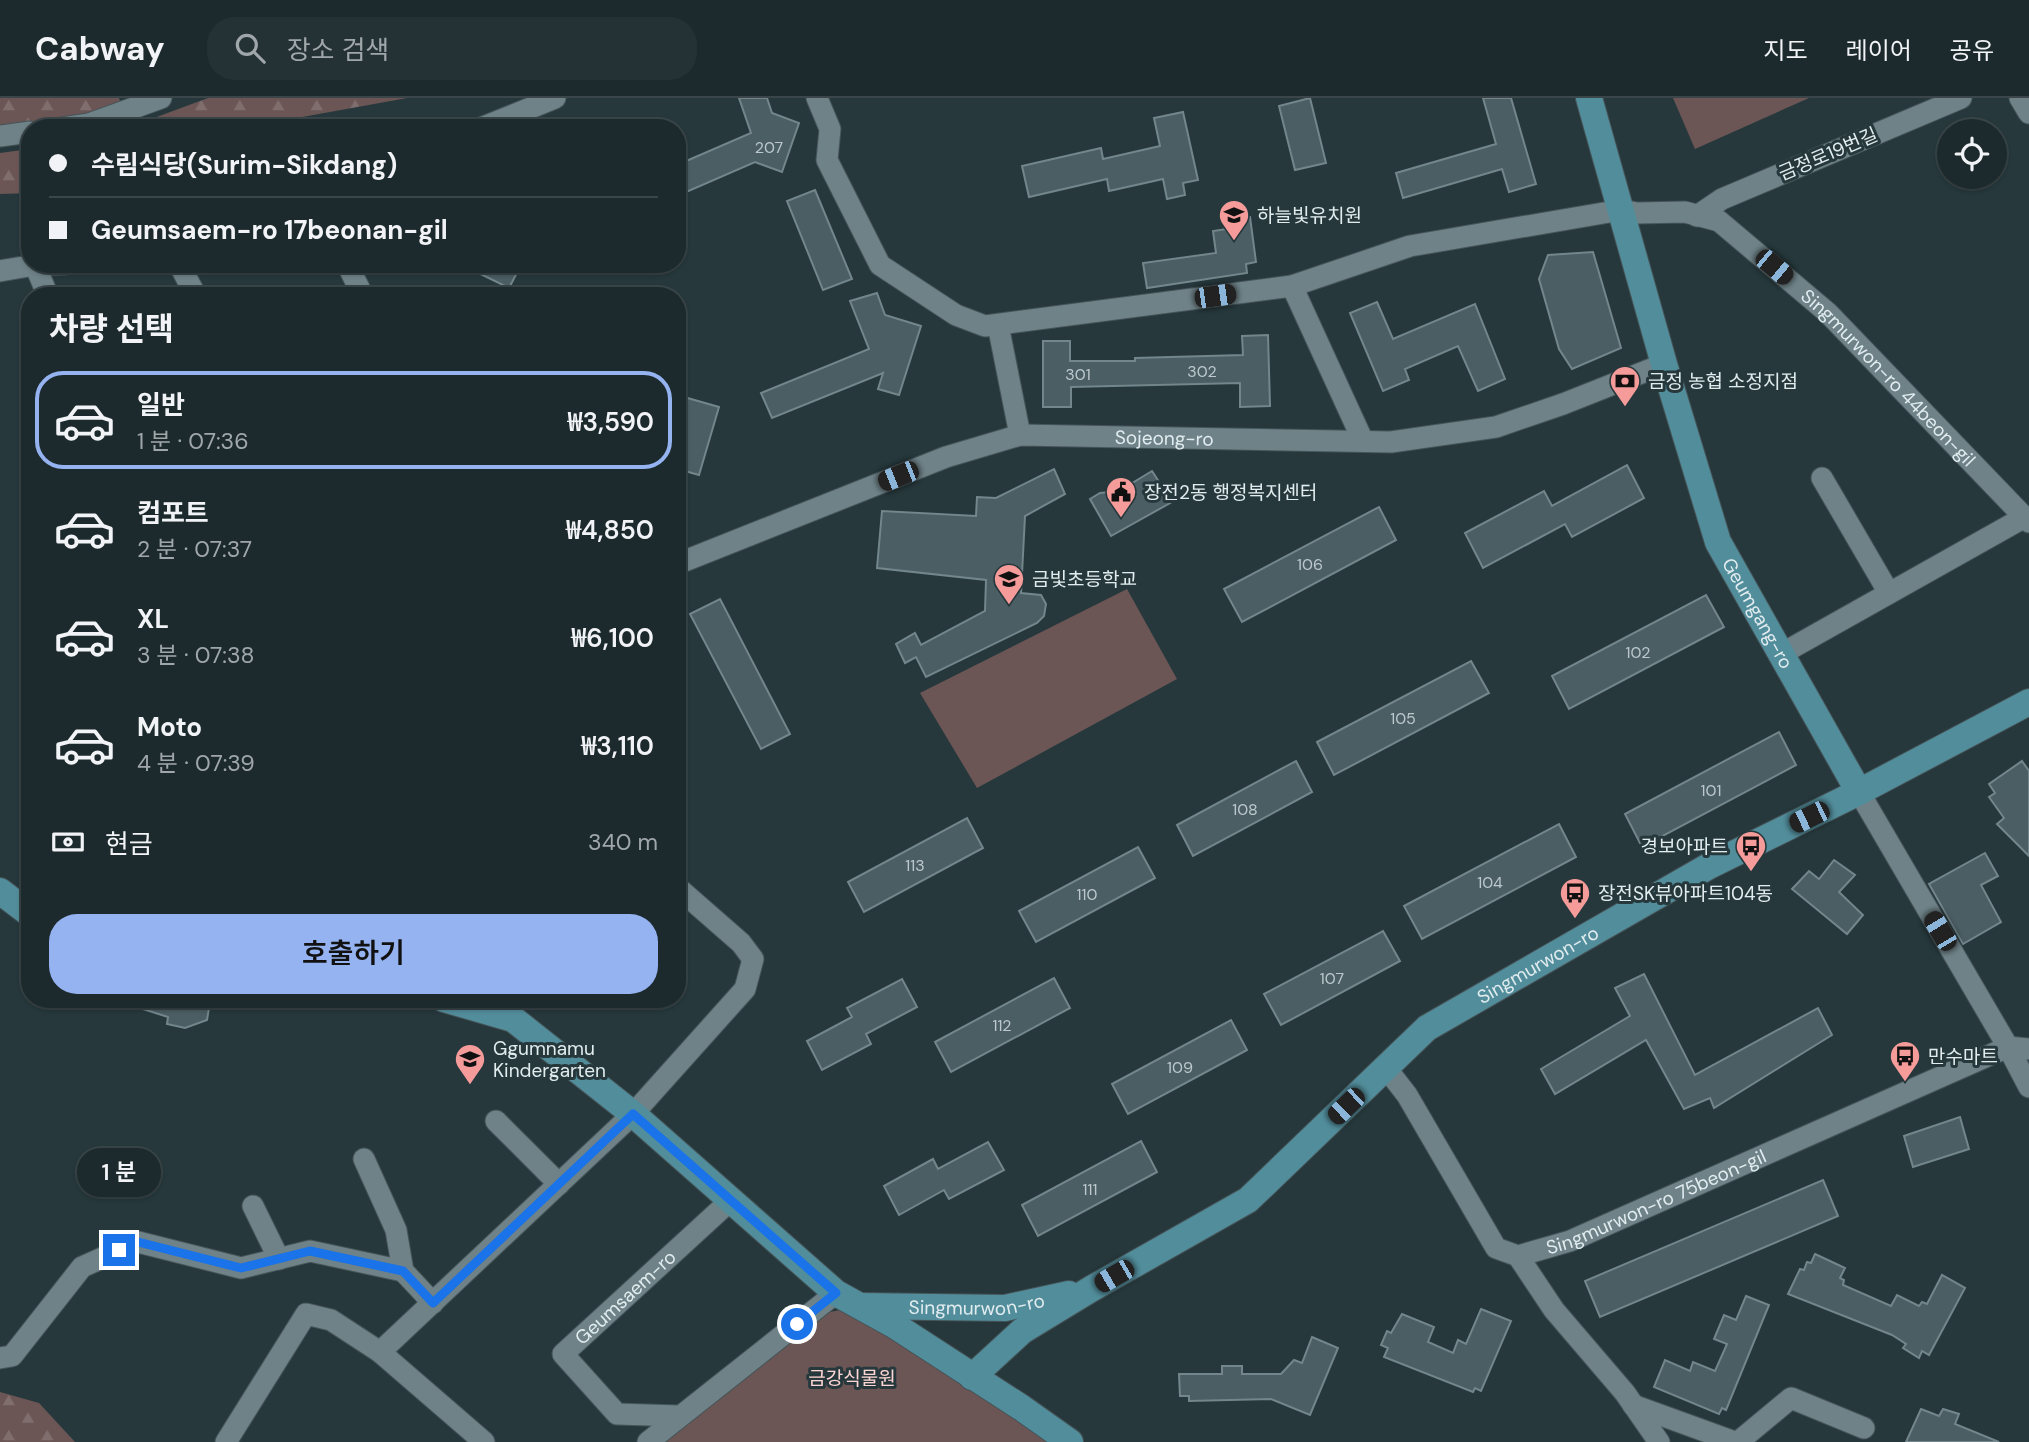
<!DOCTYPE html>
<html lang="ko">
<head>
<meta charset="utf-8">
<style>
	:root { --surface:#1c2a2d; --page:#253235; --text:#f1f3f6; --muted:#a0a7aa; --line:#3a4649; --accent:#95b2f1 }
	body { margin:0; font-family:"DM Sans","Noto Sans KR",sans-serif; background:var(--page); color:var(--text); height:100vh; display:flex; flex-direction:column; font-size:26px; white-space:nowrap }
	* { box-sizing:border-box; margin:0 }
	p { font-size:23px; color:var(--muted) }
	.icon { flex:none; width:38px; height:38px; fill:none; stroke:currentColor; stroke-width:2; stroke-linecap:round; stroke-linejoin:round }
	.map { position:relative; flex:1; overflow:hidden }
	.panel { position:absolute; left:21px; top:189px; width:665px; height:721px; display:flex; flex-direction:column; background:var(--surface); border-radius:28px; box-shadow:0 2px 5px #0004,0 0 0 2px var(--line) }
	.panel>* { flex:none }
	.hud { position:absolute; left:21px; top:21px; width:665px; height:154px; border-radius:28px; box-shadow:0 2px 5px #0004,0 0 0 2px var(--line); display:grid; align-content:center; height:154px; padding:0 28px; background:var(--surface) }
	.controls { position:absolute; left:1937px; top:21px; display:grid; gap:14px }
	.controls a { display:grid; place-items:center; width:70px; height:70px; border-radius:50%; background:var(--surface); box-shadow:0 2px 5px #0004,0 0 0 2px var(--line); font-size:35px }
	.end { position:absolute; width:32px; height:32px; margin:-16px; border:9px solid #1a73e8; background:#fff; box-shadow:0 0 0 4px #fff }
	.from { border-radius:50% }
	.bubble { position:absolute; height:49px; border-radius:24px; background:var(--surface); box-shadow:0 2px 5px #0004,0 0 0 2px var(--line); font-size:23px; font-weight:600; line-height:49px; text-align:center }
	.car { position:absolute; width:21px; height:42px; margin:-21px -10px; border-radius:9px; box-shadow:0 0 5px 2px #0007; background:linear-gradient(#222 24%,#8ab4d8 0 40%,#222 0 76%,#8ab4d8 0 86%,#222 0) }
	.hud b { display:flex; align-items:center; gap:24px; height:66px; font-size:26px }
	.hud b+b { border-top:2px solid var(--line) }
	.hud i { width:18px; height:18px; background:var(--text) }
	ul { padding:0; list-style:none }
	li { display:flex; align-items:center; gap:21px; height:98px; margin:0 14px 10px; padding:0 14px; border:4px solid transparent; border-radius:28px }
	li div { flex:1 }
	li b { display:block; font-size:26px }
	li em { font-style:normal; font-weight:600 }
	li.selected { border-color:var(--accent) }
	li>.icon { width:63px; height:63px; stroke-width:1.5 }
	h2 { padding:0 28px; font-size:32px; line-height:84px }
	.pay { display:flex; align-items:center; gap:18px; height:77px; padding:0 28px; font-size:26px }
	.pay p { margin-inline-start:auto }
	.button { display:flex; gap:14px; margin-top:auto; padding:14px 28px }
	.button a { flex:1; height:80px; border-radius:28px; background:var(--accent); color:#111; font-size:28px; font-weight:600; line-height:80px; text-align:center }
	header { display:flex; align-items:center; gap:42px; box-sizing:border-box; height:98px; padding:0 35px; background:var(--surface); border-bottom:2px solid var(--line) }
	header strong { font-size:33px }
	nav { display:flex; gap:38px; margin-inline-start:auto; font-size:24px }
	.search { width:490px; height:63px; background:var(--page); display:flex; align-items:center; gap:18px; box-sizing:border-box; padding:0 24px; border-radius:28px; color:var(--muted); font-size:26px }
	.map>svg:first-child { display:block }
	.forest { fill:url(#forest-firs) }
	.park { fill:#6b5655 }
	.building { fill:#4b5e63; stroke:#72868b; stroke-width:2 }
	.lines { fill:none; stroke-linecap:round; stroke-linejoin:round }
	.minor-casing { stroke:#455458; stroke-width:23 }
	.major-casing { stroke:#455458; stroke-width:28 }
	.minor { stroke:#6e8287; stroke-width:21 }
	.major { stroke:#528d9b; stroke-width:26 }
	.route { stroke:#1a73e8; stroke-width:9 }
	.labels { text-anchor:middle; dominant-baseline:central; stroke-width:6; stroke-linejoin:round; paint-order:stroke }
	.number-label { font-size:16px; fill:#bcc8cc }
	.street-label { font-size:19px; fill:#e1ecef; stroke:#26383c }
	.poi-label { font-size:19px; fill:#e1ecef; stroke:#26383c; text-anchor:start }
	.park-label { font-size:19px; fill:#fdd5d3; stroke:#26383c }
</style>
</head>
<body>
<header>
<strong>Cabway</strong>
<div class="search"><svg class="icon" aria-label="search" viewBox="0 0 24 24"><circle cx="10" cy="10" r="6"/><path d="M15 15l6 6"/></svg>장소 검색</div>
<nav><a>지도</a><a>레이어</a><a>공유</a></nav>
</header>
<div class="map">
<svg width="2029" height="1344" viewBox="0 0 2029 1344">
	<defs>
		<pattern id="forest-firs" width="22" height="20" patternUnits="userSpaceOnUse" patternTransform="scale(1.75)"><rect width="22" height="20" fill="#6b5655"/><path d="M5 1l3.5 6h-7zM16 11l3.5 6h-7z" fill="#806e6e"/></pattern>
	</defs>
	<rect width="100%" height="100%" fill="#26383c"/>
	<!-- forest -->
	<g class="forest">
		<path d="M 0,0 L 119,0 L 122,9 L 86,21 L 0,32 Z"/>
		<path d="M 208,0 L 407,0 L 241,30 L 127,30 Z"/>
		<path d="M 30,51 L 30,95 L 0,96 L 0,55 Z"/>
		<path d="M 0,1294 L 39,1305 L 75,1344 L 0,1344 Z"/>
	</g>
	<!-- park -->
	<g class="park">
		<path d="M 1673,0 L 1809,0 L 1695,51 Z"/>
		<path d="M 1127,491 L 1177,581 L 977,690 L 920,595 Z"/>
		<path d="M 860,1208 L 1065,1344 L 663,1344 L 830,1214 Z"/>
	</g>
	<!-- building -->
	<g class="building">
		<path d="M 739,0 L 767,0 L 772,15 L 799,25 L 782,74 L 755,64 L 677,98 L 677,67 L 751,35 Z"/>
		<path d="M 1310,0 L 1326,65 L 1295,72 L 1279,8 Z"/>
		<path d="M 1483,0 L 1511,0 L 1536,86 L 1509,94 L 1502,71 L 1403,100 L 1396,75 L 1496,46 Z"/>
		<path d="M 1183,14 L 1198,82 L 1183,85 L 1185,97 L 1167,101 L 1163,81 L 1109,93 L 1107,81 L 1029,99 L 1022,68 L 1101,50 L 1103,61 L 1160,48 L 1154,20 Z"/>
		<path d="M 815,92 L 852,181 L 823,192 L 787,103 Z"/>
		<path d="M 1250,119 L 1256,164 L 1246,166 L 1247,175 L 1147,190 L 1143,165 L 1216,155 L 1213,133 L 1227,131 L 1226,122 Z"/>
		<path d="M 1593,154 L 1621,250 L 1572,271 L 1559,251 L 1539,181 L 1548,157 Z"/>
		<path d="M 460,166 L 510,166 L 519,171 L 509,190 Z"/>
		<path d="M 877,195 L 885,217 L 921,228 L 899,297 L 878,291 L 883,275 L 772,320 L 761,295 L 869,251 L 850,203 Z"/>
		<path d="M 1377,204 L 1393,241 L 1475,206 L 1505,281 L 1478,293 L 1458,248 L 1405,271 L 1409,282 L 1383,293 L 1350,215 Z"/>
		<path d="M 1268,237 L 1270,308 L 1240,309 L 1240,285 L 1071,289 L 1071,309 L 1043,309 L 1043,243 L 1070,243 L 1070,263 L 1135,263 L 1135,260 L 1243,257 L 1242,238 Z"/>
		<path d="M 677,297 L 719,309 L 699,377 L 678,371 L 681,363 L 677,361 Z"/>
		<path d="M 1627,367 L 1644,400 L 1572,439 L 1565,426 L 1483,470 L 1465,435 L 1544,393 L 1552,408 Z"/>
		<path d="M 1054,371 L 1065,396 L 1025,418 L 1021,495 L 1041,497 L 1046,506 L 1044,518 L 1037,525 L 926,579 L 916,559 L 905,565 L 896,546 L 915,535 L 921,547 L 985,513 L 986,482 L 877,470 L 882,413 L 976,418 L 977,399 L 996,400 Z"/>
		<path d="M 1152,373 L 1172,404 L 1111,438 L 1090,401 L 1100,395 L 1119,393 Z"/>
		<path d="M 1379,409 L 1396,442 L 1242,524 L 1224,491 Z"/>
		<path d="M 1706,497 L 1724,529 L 1569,611 L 1552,578 Z"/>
		<path d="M 720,501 L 790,636 L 761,651 L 690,516 Z"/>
		<path d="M 1471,563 L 1489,595 L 1334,677 L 1317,644 Z"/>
		<path d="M 1779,634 L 1796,667 L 1642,749 L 1625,716 Z"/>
		<path d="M 1296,663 L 1312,694 L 1193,758 L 1177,727 Z"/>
		<path d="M 2022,663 L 2029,673 L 2029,758 L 1997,726 L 2004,720 L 1989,699 L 1995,695 L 1989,686 Z"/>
		<path d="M 967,720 L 983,750 L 864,814 L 848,784 Z"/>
		<path d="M 1559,726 L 1576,759 L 1422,841 L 1404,808 Z"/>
		<path d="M 1138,749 L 1155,780 L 1036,844 L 1019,813 Z"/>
		<path d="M 1985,755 L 1998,778 L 1981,787 L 2001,824 L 1963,846 L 1929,786 Z"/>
		<path d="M 1834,762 L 1855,777 L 1839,794 L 1863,817 L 1847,836 L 1792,791 L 1809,773 L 1819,781 Z"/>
		<path d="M 1383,833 L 1400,863 L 1281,927 L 1264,896 Z"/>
		<path d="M 1644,876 L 1695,977 L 1818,910 L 1832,937 L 1714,1010 L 1710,1000 L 1684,1011 L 1646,942 L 1555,996 L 1541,971 L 1630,918 L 1615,890 Z"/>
		<path d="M 1054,880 L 1070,910 L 951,974 L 935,944 Z"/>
		<path d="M 902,881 L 917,909 L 866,936 L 871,946 L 822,972 L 807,943 L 852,919 L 847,910 Z"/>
		<path d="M 122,901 L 165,901 L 209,910 L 207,922 L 185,930 L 167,926 L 168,919 L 121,904 Z"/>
		<path d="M 1231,922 L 1247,952 L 1128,1016 L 1112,986 Z"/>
		<path d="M 1960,1019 L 1969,1051 L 1913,1069 L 1904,1038 Z"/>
		<path d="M 1141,1043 L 1157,1074 L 1038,1138 L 1022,1107 Z"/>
		<path d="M 988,1044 L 1004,1072 L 949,1101 L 944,1092 L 899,1117 L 884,1088 L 933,1061 L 938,1071 Z"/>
		<path d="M 1823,1082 L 1838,1118 L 1600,1219 L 1585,1183 Z"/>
		<path d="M 1815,1156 L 1845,1170 L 1840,1180 L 1844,1182 L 1843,1187 L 1891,1208 L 1897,1197 L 1919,1208 L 1922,1204 L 1927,1206 L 1942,1177 L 1965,1190 L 1929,1257 L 1922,1253 L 1919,1260 L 1903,1250 L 1906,1246 L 1892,1237 L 1788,1196 L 1800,1171 L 1804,1172 L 1807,1164 L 1811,1165 Z"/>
		<path d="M 1746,1198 L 1769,1207 L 1726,1312 L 1722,1310 L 1719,1316 L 1654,1289 L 1665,1262 L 1690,1273 L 1693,1264 L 1715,1273 L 1727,1246 L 1714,1241 L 1724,1217 L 1736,1222 Z"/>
		<path d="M 1481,1211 L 1511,1223 L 1481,1293 L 1475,1290 L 1473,1294 L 1384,1259 L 1388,1250 L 1381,1247 L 1387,1233 L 1391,1235 L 1402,1216 L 1434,1229 L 1428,1244 L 1453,1255 L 1458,1242 L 1466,1246 Z"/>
		<path d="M 1312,1239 L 1338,1250 L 1310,1317 L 1271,1301 L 1189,1303 L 1189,1298 L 1180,1298 L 1179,1276 L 1222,1276 L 1222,1268 L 1242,1268 L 1242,1276 L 1281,1276 L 1294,1262 L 1302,1265 Z"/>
		<path d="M 1921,1311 L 1939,1318 L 1943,1311 L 1959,1316 L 1955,1326 L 1999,1344 L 1906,1344 Z"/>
	</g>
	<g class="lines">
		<!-- minor casing -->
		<g class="minor-casing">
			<g id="minor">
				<path id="s1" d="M 817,0 L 830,31 L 827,62 L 880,167 L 956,217 L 985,228 L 1292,188 L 1410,148 L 1621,112 L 1637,115 L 1685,114 L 1719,123 L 1828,215 L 2029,424"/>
				<path d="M 2020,0 L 2029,15"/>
				<path d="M 62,30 L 89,26 L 161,0"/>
				<path d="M 481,30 L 555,0"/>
				<path d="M 0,38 L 30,34"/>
				<path d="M 1697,118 L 1722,101 L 1961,0"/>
				<path d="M 179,166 L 196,198"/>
				<path d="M 347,166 L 363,198"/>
				<path d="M 35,167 L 48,198"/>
				<path d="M 0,173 L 35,167 L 66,166"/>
				<path d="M 1292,188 L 1363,343"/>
				<path d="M 998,227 L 1020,337"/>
				<path d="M 1822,380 L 1889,495"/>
				<path id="s2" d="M 677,466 L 946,359 L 1020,337 L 1391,344 L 1496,329 L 1563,306 L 1664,266"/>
				<path d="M 1781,556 L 2023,420"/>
				<path d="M 1859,694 L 2008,949 L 2029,989"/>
				<path id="s3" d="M 1386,970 L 1407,997 L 1496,1150 L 1518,1158 L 1570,1143 L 2008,949 L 2029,951"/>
				<path d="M 496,1023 L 559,1086"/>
				<path d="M 364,1061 L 396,1132 L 403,1173 L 433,1205"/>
				<path d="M 253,1108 L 279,1161"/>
				<path d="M 1518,1158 L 1554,1212 L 1625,1295 L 1659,1344"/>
				<path d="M 380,1254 L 633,1016 L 745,891 L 753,861 L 741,845 L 677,789"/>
				<path d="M 0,1260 L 12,1258 L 82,1169 L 138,1144 L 241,1170 L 310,1153 L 403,1173"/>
				<path d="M 1633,1307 L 1735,1344"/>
				<path id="s4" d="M 680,1318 L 617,1316 L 563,1256 L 731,1102"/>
				<path d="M 226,1344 L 306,1216 L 331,1222 L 380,1254 L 484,1344"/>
				<path d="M 648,1344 L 836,1195"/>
				<path d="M 1738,1344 L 1791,1300 L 1864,1330"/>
			</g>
		</g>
		<!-- major casing -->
		<g class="major-casing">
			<g id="major">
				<path id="s5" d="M 1589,0 L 1664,266 L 1718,444 L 1859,694"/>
				<path d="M 0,793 L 30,816"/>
				<path d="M 444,901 L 513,921 L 633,1016 L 836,1195 L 894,1227 L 1022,1310 L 1070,1344"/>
				<path id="s6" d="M 861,1208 L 1005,1210 L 1069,1196"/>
				<path id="s7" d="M 972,1279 L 1022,1233 L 1091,1191 L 1248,1102 L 1427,930 L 1709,768 L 1859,694 L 2029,604"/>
			</g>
		</g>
		<!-- minor -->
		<use href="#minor" class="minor"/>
		<!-- major -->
		<use href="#major" class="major"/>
	</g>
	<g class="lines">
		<!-- route -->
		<path class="route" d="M 119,1152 L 138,1144 L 241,1170 L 310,1153 L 403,1173 L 433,1205 L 633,1016 L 836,1195 L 797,1226"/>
	</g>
	<!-- icons -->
	<defs>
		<g id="school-pin" transform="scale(1.575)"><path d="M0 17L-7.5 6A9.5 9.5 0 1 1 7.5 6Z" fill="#f59b9a" stroke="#26383c"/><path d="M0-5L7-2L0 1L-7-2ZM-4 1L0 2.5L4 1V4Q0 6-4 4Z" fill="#111"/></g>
		<g id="bank-pin" transform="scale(1.575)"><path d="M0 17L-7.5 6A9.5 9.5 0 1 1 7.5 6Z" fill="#f59b9a" stroke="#26383c"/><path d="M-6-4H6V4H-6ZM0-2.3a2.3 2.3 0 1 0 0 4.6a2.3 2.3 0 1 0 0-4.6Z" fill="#111"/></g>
		<g id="civic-pin" transform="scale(1.575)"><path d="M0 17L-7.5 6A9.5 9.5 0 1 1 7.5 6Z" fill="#f59b9a" stroke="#26383c"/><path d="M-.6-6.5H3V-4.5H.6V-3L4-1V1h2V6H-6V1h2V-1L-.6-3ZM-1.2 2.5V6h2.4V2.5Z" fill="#111"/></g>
		<g id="bus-pin" transform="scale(1.575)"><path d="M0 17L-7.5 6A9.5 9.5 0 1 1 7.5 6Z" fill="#f59b9a" stroke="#26383c"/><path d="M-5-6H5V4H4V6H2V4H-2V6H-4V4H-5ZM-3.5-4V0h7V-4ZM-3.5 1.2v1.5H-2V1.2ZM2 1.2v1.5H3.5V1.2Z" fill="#111"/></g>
	</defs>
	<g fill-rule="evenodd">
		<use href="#school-pin" x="1234" y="117"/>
		<use href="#bank-pin" x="1625" y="283"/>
		<use href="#civic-pin" x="1121" y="394"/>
		<use href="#school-pin" x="1009" y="481"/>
		<use href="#bus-pin" x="1751" y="748"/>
		<use href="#bus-pin" x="1575" y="795"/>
		<use href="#bus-pin" x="1905" y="958"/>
		<use href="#school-pin" x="470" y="961"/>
	</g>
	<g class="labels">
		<!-- number labels -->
		<g class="number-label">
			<text x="769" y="49">207</text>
			<text x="1202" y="273">302</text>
			<text x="1078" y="276">301</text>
			<text x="1310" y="466">106</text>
			<text x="1638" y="554">102</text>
			<text x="1403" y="620">105</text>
			<text x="1711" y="692">101</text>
			<text x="1245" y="711">108</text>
			<text x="915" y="767">113</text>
			<text x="1490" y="784">104</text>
			<text x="1087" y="796">110</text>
			<text x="1332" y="880">107</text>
			<text x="1002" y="927">112</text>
			<text x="1180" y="969">109</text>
			<text x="1090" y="1091">111</text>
		</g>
		<!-- street labels -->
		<g class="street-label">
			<text transform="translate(1828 56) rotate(-23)">금정로19번길</text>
			<text stroke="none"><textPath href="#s1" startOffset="1283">Singmurwon-ro 44beon-gil</textPath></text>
			<text stroke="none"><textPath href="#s2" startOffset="511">Sojeong-ro</textPath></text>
			<text stroke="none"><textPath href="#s5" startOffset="544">Geumgang-ro</textPath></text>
			<text stroke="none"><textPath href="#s7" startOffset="705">Singmurwon-ro</textPath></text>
			<text stroke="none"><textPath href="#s3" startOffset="383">Singmurwon-ro 75beon-gil</textPath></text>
			<text stroke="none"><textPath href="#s4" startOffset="228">Geumsaem-ro</textPath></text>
			<text stroke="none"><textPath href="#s6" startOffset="116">Singmurwon-ro</textPath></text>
		</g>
		<!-- poi labels -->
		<g class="poi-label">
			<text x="1257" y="117">하늘빛유치원</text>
			<text x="1648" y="283">금정 농협 소정지점</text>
			<text x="1144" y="394">장전2동 행정복지센터</text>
			<text x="1032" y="481">금빛초등학교</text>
			<text x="1728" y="748" text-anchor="end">경보아파트</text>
			<text x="1598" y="795">장전SK뷰아파트104동</text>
			<text x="493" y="950">Ggumnamu<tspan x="493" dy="22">Kindergarten</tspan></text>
			<text x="1928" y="958">만수마트</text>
		</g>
		<!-- park labels -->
		<g class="park-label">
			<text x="852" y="1280">금강식물원</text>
		</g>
	</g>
</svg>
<div class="controls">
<a><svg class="icon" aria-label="locate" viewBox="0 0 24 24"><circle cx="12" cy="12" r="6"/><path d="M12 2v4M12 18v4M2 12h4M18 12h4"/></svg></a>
</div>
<i class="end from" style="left:797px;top:1226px"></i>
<i class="end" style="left:119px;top:1152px"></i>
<div class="bubble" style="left:77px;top:1050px;width:84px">1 분</div>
<i class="car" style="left:1774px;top:169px;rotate:130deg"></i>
<i class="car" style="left:1215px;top:198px;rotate:82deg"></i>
<i class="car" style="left:898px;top:378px;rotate:248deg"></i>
<i class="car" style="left:1809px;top:719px;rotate:244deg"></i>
<i class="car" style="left:1940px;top:833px;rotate:329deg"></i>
<i class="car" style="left:1346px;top:1008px;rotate:226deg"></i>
<i class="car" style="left:1114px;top:1178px;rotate:240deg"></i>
<div class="hud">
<b><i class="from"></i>수림식당(Surim-Sikdang)</b>
<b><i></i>Geumsaem-ro 17beonan-gil</b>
</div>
<section class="panel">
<h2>차량 선택</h2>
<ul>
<li class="selected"><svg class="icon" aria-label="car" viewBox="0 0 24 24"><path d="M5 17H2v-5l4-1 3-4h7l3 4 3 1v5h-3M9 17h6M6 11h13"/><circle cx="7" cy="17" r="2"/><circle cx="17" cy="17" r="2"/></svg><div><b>일반</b><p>1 분 · 07:36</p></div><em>₩3,590</em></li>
<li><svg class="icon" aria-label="car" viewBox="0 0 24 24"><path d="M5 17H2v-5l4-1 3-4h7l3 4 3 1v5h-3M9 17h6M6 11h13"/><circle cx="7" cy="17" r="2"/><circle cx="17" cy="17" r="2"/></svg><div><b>컴포트</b><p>2 분 · 07:37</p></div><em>₩4,850</em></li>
<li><svg class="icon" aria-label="car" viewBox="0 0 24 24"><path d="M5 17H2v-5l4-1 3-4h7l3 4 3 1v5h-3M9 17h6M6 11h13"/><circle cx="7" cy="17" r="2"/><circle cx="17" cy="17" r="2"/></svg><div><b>XL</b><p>3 분 · 07:38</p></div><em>₩6,100</em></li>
<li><svg class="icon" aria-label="car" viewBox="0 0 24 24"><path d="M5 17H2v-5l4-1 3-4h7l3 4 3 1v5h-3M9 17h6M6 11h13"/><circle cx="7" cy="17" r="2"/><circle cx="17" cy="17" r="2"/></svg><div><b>Moto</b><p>4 분 · 07:39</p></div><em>₩3,110</em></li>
</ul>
<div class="pay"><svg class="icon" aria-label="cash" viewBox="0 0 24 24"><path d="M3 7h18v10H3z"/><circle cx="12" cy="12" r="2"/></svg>현금<p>340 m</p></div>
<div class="button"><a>호출하기</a></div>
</section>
</div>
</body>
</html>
